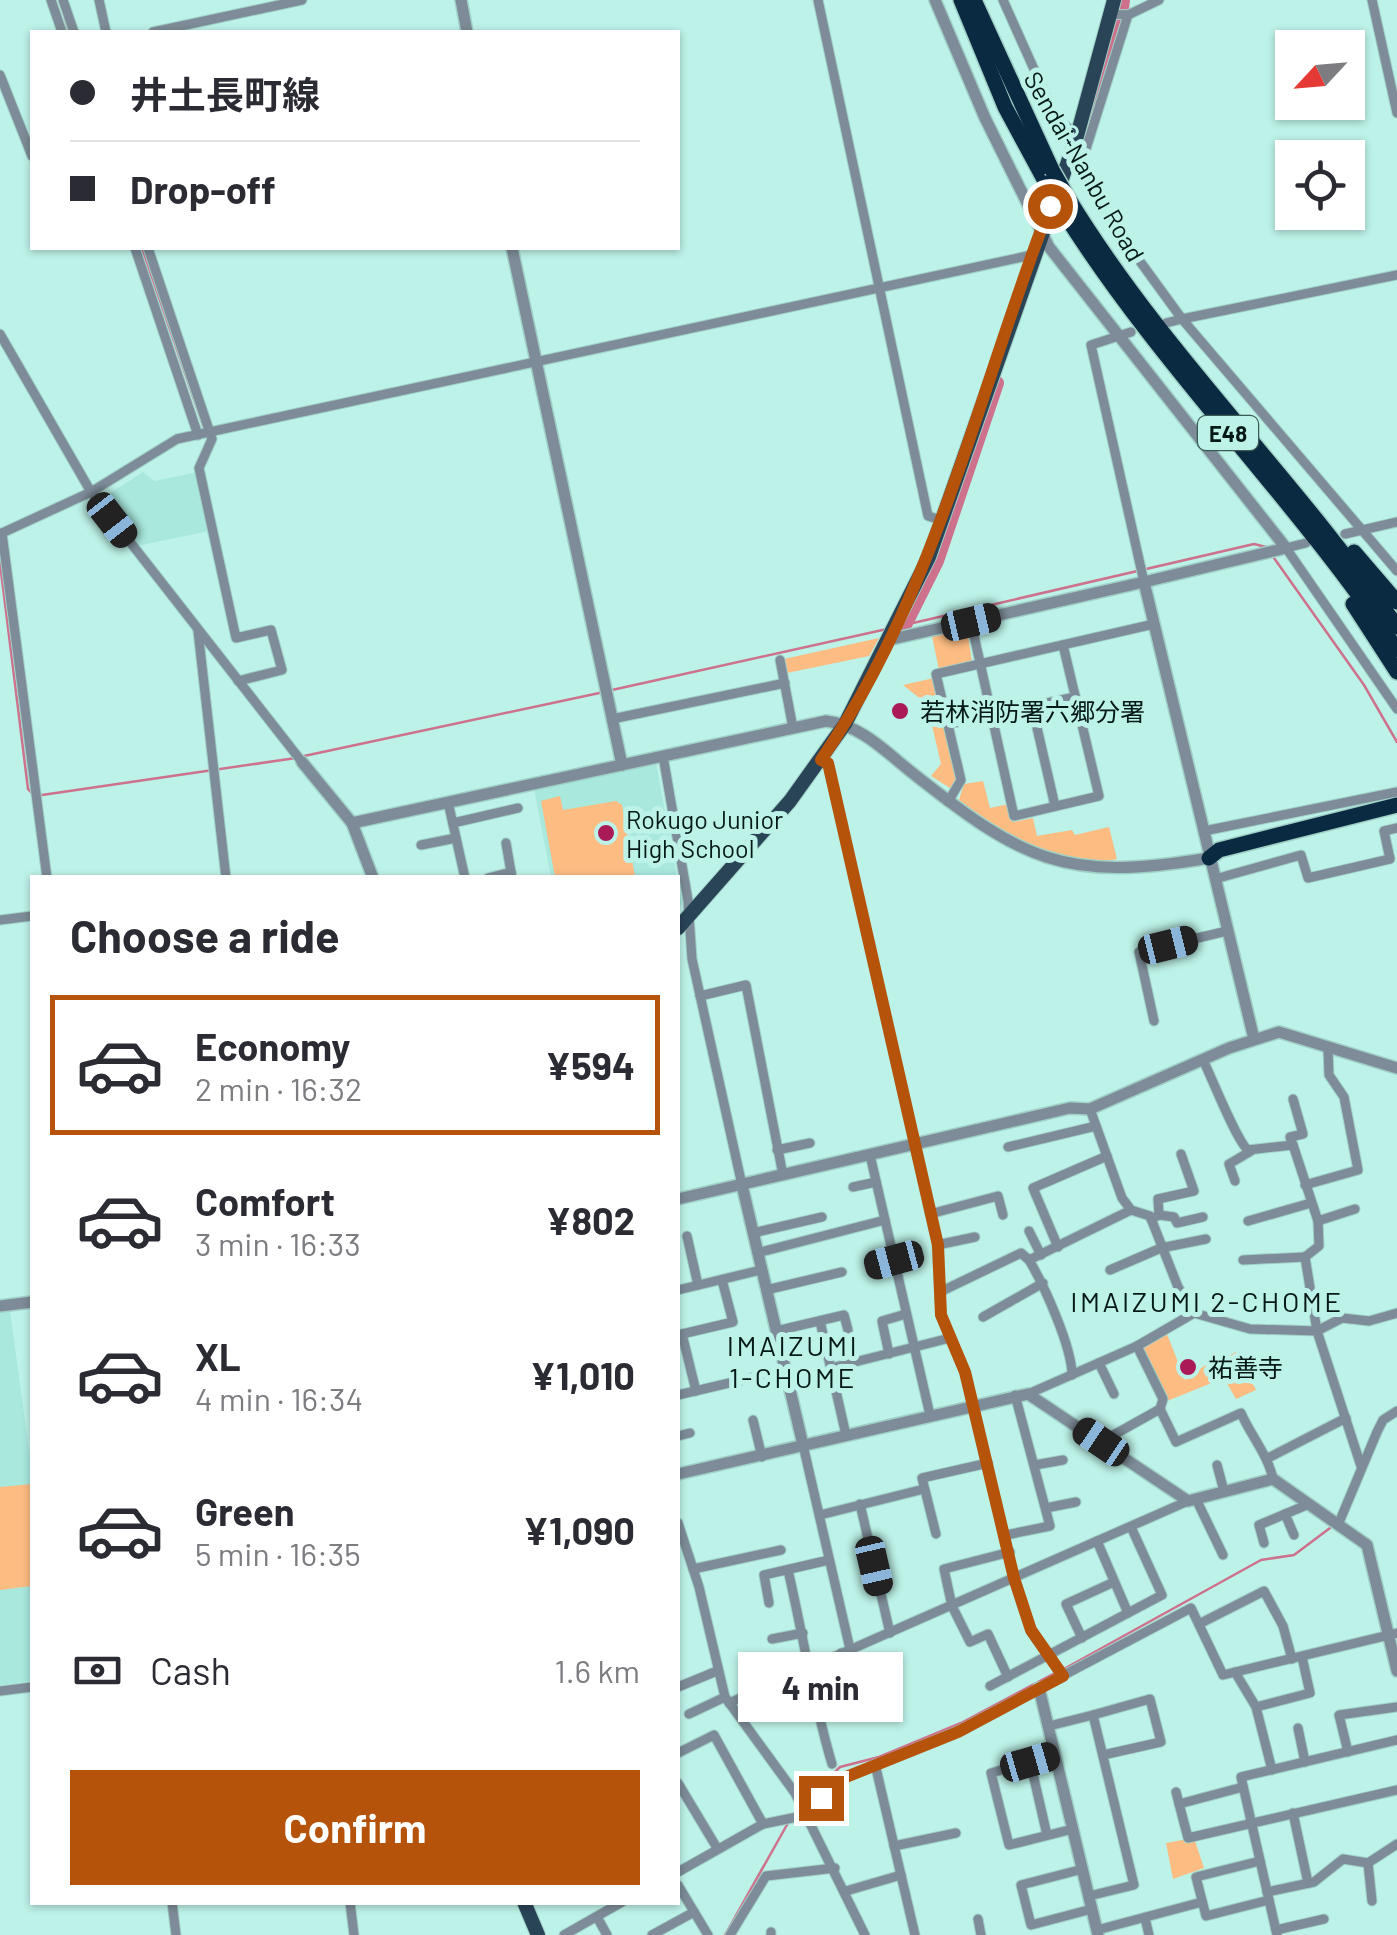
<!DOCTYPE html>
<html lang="en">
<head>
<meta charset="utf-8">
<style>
	:root { --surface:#fff; --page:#f7f7f7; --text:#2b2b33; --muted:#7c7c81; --line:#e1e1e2; --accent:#b45309 }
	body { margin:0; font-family:Barlow,"Noto Sans JP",sans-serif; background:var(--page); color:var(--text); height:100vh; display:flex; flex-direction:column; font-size:38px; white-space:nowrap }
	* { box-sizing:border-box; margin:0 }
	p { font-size:32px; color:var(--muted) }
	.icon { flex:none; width:55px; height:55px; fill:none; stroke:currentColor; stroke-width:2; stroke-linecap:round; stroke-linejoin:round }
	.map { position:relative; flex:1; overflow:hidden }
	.panel { position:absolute; left:30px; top:875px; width:650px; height:1030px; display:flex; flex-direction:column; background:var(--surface); border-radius:0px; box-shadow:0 2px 8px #0004 }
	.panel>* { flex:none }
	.guide { position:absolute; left:30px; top:30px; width:650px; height:220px; border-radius:0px; box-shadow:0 2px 8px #0004; display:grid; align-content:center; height:220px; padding:0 40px; background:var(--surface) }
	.needle { width:65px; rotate:244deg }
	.tools { position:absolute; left:1275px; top:30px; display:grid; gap:20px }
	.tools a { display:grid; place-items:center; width:90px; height:90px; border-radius:0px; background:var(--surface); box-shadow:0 2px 8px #0004; font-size:50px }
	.end { position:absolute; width:45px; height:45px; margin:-22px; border:12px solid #b45309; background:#fff; box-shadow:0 0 0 5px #fff }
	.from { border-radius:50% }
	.bubble { position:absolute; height:70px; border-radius:0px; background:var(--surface); box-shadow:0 2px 8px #0004; font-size:32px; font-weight:700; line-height:70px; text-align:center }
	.car { position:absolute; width:30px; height:60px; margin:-30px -15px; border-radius:12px; box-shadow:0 0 8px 2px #0007; background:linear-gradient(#222 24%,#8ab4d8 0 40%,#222 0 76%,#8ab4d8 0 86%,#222 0) }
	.guide b { display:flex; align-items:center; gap:35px; height:95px; font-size:38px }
	.guide b+b { border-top:2px solid var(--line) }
	.guide i { width:25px; height:25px; background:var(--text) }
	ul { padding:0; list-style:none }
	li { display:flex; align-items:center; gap:30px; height:140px; margin:0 20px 15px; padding:0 20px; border:5px solid transparent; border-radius:0px }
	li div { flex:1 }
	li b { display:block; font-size:38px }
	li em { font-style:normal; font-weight:700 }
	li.current { border-color:var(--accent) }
	li>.icon { width:90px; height:90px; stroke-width:1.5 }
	h2 { padding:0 40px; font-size:45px; line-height:120px }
	.pay { display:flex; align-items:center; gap:25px; height:110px; padding:0 40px; font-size:38px }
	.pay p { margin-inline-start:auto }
	.action { display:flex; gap:20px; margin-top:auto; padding:20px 40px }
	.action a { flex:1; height:115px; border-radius:0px; background:var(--accent); color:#fff; font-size:40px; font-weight:700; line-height:115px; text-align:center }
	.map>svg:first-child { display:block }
	.built { fill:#a9e8dd }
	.green { fill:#fcbc82 }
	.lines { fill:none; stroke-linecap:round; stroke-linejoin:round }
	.stream { stroke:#cd718c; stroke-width:2.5 }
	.river { stroke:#cd718c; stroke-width:14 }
	.minor-casing { stroke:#a0cfc6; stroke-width:11 }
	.tertiary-casing { stroke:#a0cfc6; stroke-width:14 }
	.primary-casing { stroke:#a0cfc6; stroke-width:16 }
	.motorway-casing { stroke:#a0cfc6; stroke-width:18 }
	.minor { stroke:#7d8c98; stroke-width:9 }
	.tertiary { stroke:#7d8c98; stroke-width:11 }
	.primary { stroke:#294357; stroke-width:14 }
	.motorway { stroke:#092a41; stroke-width:15 }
	.motorway-bridge-casing { stroke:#a0cfc6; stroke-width:18; stroke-linecap:butt }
	.motorway-bridge { stroke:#092a41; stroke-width:15 }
	.route { stroke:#b45309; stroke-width:12 }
	.poi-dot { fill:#a91a57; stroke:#bdf2e8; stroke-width:4 }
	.labels { text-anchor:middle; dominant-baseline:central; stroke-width:10; stroke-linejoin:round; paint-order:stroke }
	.shield { fill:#bdf2e8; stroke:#3c5a55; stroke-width:2.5 }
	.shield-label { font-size:22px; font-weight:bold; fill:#051916 }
	.street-label { font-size:25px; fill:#051916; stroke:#bdf2e8 }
	.poi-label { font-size:25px; fill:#051916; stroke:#bdf2e8; text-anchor:start }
	.neighbourhood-label { font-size:28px; letter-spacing:2.5px; fill:#051916; stroke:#bdf2e8 }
</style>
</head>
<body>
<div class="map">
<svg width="1397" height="1935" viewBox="0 0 1397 1935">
	<rect width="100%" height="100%" fill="#bdf2e8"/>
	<!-- built -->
	<g class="built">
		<path d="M 143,472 L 154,481 L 198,472 L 209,531 L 137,546 L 100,500 Z"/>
		<path d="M 656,763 L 682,902 L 678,911 L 678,878 L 551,877 L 534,789 Z"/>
		<path d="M 10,1311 L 32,1472 L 32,1681 L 0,1685 L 0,1312 Z"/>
	</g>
	<!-- green -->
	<g class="green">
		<path d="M 967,630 L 972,662 L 939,670 L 932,636 Z"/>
		<path d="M 879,638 L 869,656 L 787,673 L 784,659 Z"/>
		<path d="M 934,678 L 958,780 L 953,790 L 931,776 L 941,764 L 927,704 L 903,685 Z"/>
		<path d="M 983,781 L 990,808 L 1009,804 L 1013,822 L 1033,818 L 1037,836 L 1072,830 L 1075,835 L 1109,827 L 1117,859 C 1061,872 1001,831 959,800 L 964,784 Z"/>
		<path d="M 560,796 L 563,810 L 616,801 L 622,805 L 635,877 L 555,877 L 541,801 Z"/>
		<path d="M 1167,1334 L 1185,1380 L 1225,1351 L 1229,1356 L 1236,1352 L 1256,1390 L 1236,1399 L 1224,1378 L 1167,1401 L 1142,1346 Z"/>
		<path d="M 32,1484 L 32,1586 L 0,1590 L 0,1487 Z"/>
		<path d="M 1194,1838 L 1204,1868 L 1173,1879 L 1166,1843 Z"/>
	</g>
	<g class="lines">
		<!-- stream -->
		<g class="stream">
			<path d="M 64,15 L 69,32"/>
			<path d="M 142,248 L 205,431"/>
			<path d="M 1274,558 L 1364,685 L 1397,742"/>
			<path d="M 0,563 L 28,789 L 34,795"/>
			<path d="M 900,626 L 1254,544 L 1266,547"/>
			<path d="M 612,690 L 887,629"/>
			<path d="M 304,756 L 604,692"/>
			<path d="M 42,795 L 296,758"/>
			<path d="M 1062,1670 L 1261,1560 L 1294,1555 L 1330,1528"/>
			<path d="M 804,1802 L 840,1767 L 879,1757 L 961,1723 L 1055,1673"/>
			<path d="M 725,1935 L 788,1823"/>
		</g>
		<!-- river -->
		<g class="river">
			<path d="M 1122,8 L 1123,0"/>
			<path d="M 1085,131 L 1119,21"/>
			<path d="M 905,625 L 937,561 L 997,383"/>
		</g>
		<!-- minor casing -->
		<g class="minor-casing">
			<g id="minor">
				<path d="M 51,0 L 62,32"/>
				<path d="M 63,0 L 74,32"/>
				<path d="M 99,0 L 106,32"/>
				<path d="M 818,0 L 928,516 L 941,520"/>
				<path d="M 1003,0 L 1055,116 L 1077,136"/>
				<path d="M 1372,0 L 1397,113"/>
				<path d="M 1111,14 L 1128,15 L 1159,0"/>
				<path d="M 153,32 L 302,0"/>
				<path d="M 0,75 L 32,156"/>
				<path d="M 1070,154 L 1123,238 L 1182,319 L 1397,275"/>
				<path d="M 1080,168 L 1128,15"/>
				<path d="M 135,248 L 198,435"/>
				<path d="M 148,248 L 212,439 L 199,468 L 236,638 L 271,630 L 282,670 L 238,681"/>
				<path d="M 1166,323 L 1182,319 L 1397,571"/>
				<path d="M 1131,332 L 1091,345 L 1144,582"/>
				<path d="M 0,334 L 91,492 L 302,762"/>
				<path d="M 2,533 L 47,878"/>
				<path d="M 0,534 L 91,492 L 177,439 L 1032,255"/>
				<path d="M 1345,534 L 1397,522"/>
				<path d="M 1306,543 L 1286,548 L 1397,709"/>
				<path d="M 971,622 L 1014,816 L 1099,796 L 1063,645"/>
				<path d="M 198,631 L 226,878"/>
				<path d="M 780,660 L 793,728"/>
				<path d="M 1032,706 L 1055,806"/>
				<path d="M 612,719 L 785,683"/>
				<path d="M 948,724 L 1075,697"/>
				<path d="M 663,756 L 688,900 L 692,959 L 742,1185"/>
				<path d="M 821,760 L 828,763 L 937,1243 L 941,1315 L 965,1372 L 1014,1578 L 1031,1631 L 1063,1676"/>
				<path d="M 448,802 L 465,878"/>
				<path d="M 948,802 L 961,780 L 936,674 L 1154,624"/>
				<path d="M 453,823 L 518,808"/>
				<path d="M 1204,831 L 1397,792"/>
				<path d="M 506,843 L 512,878"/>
				<path d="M 421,845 L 456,838"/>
				<path d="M 488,878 L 511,872"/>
				<path d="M 1215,879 L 1301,855 L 1308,878 L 1390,859 L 1384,831 L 1397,828"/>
				<path d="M 0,920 L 32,916"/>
				<path d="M 700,996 L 746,985 L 783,1175"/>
				<path d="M 1154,1021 L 1139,952 L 1227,931"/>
				<path d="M 1203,1060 C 1212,1078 1237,1142 1248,1150 L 1293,1145 L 1318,1221 L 1319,1246 L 1305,1257 L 1317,1331 L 1342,1318 L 1369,1321 L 1397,1313"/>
				<path d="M 1090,1109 L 1122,1198 L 1131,1210"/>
				<path d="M 1293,1145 L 1290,1137 L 1303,1134 L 1293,1099"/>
				<path d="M 1008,1147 L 1096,1126"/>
				<path d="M 777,1150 L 810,1143"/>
				<path d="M 870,1155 L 930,1415"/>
				<path d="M 1235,1181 L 1229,1164 L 1251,1151"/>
				<path d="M 1305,1185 L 1358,1170 L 1344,1097 L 1329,1075 L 1328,1049"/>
				<path d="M 853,1187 L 876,1182"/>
				<path d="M 930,1214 L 998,1196 L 1003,1215"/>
				<path d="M 1159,1215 L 1174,1217 L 1177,1223 L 1203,1217"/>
				<path d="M 1151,1219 L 1159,1215 L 1158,1199 L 1194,1191 L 1181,1154"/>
				<path d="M 1248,1221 L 1311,1203"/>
				<path d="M 1318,1221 L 1355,1209"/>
				<path d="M 1029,1231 L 1041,1255"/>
				<path d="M 753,1233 L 822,1217"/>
				<path d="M 687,1236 L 698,1285"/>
				<path d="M 937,1245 L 975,1237"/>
				<path d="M 1058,1247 L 1033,1188 L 1107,1156"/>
				<path d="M 757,1253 L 885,1220"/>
				<path d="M 1243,1260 L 1305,1257"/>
				<path d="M 870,1266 L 894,1260"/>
				<path d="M 1110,1270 L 1161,1248 L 1206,1239"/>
				<path d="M 678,1290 L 761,1270"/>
				<path d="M 766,1290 L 842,1272"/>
				<path d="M 942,1291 L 1021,1253 L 1029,1260"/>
				<path d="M 983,1317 L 1043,1283"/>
				<path d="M 820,1321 L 846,1435"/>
				<path d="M 776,1331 L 844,1315 L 848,1330"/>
				<path d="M 682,1334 L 733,1322 L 722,1280"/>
				<path d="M 678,1335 L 682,1334 L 696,1391"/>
				<path d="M 1137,1346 L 1163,1399 L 1160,1409"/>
				<path d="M 889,1354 L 882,1321 L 906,1314"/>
				<path d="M 1099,1363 L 1114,1394"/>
				<path d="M 831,1368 L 950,1338"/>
				<path d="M 1072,1375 C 1072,1347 1044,1285 1029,1260 L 1131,1210 L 1150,1216 L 1178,1287 L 1194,1313 L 1250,1329 L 1317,1331 L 1361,1466"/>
				<path d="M 1028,1394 L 1137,1346 L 1194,1313"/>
				<path d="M 678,1395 L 785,1370"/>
				<path d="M 753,1420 L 762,1457"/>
				<path d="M 678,1436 L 690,1433"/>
				<path d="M 1101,1442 L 1160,1409 L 1176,1442 L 1241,1413 C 1251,1436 1268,1455 1273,1479"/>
				<path d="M 803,1445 L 850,1649"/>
				<path d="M 1268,1458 L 1346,1418"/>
				<path d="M 1035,1465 L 1063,1460"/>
				<path d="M 1217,1465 L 1224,1491"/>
				<path d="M 1196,1499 L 1223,1555"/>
				<path d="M 860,1504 L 890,1633"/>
				<path d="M 1046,1508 L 1076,1502"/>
				<path d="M 1285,1514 L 1294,1535"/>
				<path d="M 820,1515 L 924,1489"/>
				<path d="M 678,1523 L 699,1587 L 725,1697 L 795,1793 L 865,1935"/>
				<path d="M 1338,1525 L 1377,1432 L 1383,1420 L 1397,1411"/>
				<path d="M 936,1534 L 922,1478 L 988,1463"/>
				<path d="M 1006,1535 L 1050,1526 L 1015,1395"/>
				<path d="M 1097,1541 L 1128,1613"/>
				<path d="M 1264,1543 L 1259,1525 L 1309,1504"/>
				<path d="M 693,1569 L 781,1550"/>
				<path d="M 788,1570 C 803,1635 813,1701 832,1764"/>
				<path d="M 769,1603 L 764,1575 L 829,1560"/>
				<path d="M 1199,1624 L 1264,1591 L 1283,1626 L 1292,1659"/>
				<path d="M 1082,1638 L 1066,1604 L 1114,1582"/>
				<path d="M 772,1639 L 803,1633"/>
				<path d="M 841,1653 L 853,1679"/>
				<path d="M 1235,1672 L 1256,1707 L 1272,1770"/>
				<path d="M 1008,1677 L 988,1634 L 970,1642 L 952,1606 L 944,1569 L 1010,1552"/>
				<path d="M 990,1686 L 1162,1595 L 1131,1527"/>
				<path d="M 678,1687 L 717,1671"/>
				<path d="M 0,1691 L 32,1687"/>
				<path d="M 729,1703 L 1188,1501"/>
				<path d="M 1256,1707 L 1310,1693 L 1302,1657"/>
				<path d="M 689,1714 L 725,1697"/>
				<path d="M 1093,1715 L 1150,1699 L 1161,1742 L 1103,1755"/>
				<path d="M 1049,1726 L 1093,1715 L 1134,1885 L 1089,1896"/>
				<path d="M 1298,1728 L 1305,1762"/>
				<path d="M 1348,1752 L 1339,1715 L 1397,1707"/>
				<path d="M 678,1753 L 714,1735 L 763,1824"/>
				<path d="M 1055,1754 L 991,1773 L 1009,1845 L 1073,1829"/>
				<path d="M 1030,1761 L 1047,1835"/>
				<path d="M 875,1764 L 915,1935"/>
				<path d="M 678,1783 L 717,1848"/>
				<path d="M 1176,1792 L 1188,1838 L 1397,1790"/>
				<path d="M 1179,1804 L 1243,1787"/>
				<path d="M 1293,1813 L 1308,1883"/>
				<path d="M 894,1846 L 956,1833"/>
				<path d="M 1260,1861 L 1196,1877 L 1206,1916 L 1269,1900"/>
				<path d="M 1368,1863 L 1372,1901"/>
				<path d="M 1083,1869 L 1021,1885 L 1031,1925 L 1092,1909"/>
				<path d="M 678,1872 L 763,1824 L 807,1815 L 836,1781 L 958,1731 L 1191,1608 L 1223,1675 L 1397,1633"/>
				<path d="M 678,1885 L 708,1935"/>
				<path d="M 846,1891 L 901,1875"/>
				<path d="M 1267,1892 L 1314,1882 L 1343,1859 L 1368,1863 L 1397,1844"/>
				<path d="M 172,1902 L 176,1935"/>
				<path d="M 350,1902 L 354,1935"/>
				<path d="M 597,1917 L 607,1935"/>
				<path d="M 1145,1918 L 1149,1935"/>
				<path d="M 978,1919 L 981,1935"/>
				<path d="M 1097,1930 L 1202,1902"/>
				<path d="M 1276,1930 L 1324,1919"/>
				<path d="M 564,1935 L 622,1902"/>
				<path d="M 652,1935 L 694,1912"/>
				<path d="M 730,1935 L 766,1876 L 835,1868"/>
				<path d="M 771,1935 L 771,1932"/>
				<path d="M 1277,1935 L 1241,1777 L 1397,1740"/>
			</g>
		</g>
		<!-- tertiary casing -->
		<g class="tertiary-casing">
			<g id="tertiary">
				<path d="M 461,0 L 467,32"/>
				<path d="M 935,0 L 985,118 L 1049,247 L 1286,548 L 1144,582"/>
				<path d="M 512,248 L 622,765"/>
				<path d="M 888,640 L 1144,582 L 1254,1039"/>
				<path d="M 302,762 L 352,823 L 373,878"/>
				<path d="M 352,823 L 826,721 C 860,725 884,750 910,771 C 1022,860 1064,883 1209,858"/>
				<path d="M 742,1185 L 803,1445"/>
				<path d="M 678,1199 L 1070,1108 L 1090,1109 L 1229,1048 L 1279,1032 L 1397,1068"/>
				<path d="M 0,1306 L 32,1302"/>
				<path d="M 678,1474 L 1028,1394 L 1188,1501 L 1273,1479 L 1367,1545 L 1397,1671"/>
				<path d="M 1039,1688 L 1098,1935"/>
			</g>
		</g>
		<!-- primary casing -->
		<g class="primary-casing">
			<g id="primary">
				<path d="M 678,928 L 790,801 L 845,724 L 929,557 L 1077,136 L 1114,0"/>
				<path d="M 524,1902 L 538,1935"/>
			</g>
		</g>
		<!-- motorway casing -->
		<g class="motorway-casing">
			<g id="motorway">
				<path d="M 961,0 L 1005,107 L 1046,183"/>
				<path d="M 974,0 L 1052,170"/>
				<path d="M 1068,198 C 1163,354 1295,478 1397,627"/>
				<path d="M 1064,213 C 1162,369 1295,497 1397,650"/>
				<path d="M 1354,552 L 1397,602"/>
				<path d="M 1353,604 L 1397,672"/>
				<path d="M 1209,858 L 1219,850 L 1397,805"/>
			</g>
		</g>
		<!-- minor -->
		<use href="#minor" class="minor"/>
		<!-- tertiary -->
		<use href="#tertiary" class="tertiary"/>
		<!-- primary -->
		<use href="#primary" class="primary"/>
		<!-- motorway -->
		<use href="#motorway" class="motorway"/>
		<!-- motorway-bridge casing -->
		<g class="motorway-bridge-casing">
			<g id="motorway-bridge">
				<path d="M 1052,170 L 1068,198"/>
				<path d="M 1046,183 L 1064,213"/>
			</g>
		</g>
		<!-- motorway-bridge -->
		<use href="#motorway-bridge" class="motorway-bridge"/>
	</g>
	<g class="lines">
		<!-- route -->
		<path class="route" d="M 821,1798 L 836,1781 L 958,1732 L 1063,1676 L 1031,1630 L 1014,1578 L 965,1372 L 941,1315 L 938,1245 L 828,763 L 821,760 C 936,593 978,392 1050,206"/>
	</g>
	<!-- markers -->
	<g class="poi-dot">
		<circle cx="900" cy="711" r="10"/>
		<circle cx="606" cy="833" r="10"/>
		<circle cx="1188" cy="1367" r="10"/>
	</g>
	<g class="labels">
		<!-- shield labels -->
		<rect class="shield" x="1198" y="416" width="60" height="34" rx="8"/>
		<g class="shield-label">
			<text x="1228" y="433">E48</text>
		</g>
		<!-- street labels -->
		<g class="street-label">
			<text transform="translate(1085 166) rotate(60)">Sendai-Nanbu Road</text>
		</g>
		<!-- poi labels -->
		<g class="poi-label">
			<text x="920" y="711">若林消防署六郷分署</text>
			<text x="626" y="819">Rokugo Junior<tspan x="626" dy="29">High School</tspan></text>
			<text x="1208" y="1367">祐善寺</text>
		</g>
		<!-- neighbourhood labels -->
		<g class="neighbourhood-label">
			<text x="1207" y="1301">IMAIZUMI 2-CHOME</text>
			<text x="793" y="1345">IMAIZUMI<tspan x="793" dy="32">1-CHOME</tspan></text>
		</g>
	</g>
</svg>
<div class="tools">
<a><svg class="needle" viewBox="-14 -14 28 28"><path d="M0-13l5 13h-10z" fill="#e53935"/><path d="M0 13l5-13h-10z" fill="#7c7c81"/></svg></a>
<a><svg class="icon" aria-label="locate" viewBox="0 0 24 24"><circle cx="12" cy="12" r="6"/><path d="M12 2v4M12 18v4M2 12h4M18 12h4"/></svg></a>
</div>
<i class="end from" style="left:1050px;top:206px"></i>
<i class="end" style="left:821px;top:1798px"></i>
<div class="bubble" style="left:738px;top:1652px;width:165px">4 min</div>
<i class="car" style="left:112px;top:520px;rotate:142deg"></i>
<i class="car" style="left:971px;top:622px;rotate:77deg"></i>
<i class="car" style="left:1168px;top:945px;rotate:76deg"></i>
<i class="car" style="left:894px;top:1260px;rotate:255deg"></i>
<i class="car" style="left:1101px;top:1442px;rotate:304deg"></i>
<i class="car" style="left:874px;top:1566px;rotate:167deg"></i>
<i class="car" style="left:1030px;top:1762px;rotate:74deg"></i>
<div class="guide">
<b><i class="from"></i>井土長町線</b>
<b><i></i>Drop-off</b>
</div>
<section class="panel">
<h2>Choose a ride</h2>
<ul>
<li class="current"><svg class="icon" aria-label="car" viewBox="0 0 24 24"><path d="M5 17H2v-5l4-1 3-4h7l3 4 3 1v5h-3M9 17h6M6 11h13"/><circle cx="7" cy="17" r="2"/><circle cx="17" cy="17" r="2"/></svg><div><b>Economy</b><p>2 min · 16:32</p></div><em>¥594</em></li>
<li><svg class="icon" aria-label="car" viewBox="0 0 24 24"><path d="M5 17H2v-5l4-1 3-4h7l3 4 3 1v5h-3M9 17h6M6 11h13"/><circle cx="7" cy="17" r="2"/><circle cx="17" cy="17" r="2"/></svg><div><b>Comfort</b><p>3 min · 16:33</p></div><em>¥802</em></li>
<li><svg class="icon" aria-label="car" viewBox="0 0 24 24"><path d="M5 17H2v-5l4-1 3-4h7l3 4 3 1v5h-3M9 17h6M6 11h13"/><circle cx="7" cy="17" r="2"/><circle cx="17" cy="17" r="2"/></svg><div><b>XL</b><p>4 min · 16:34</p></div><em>¥1,010</em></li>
<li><svg class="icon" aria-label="car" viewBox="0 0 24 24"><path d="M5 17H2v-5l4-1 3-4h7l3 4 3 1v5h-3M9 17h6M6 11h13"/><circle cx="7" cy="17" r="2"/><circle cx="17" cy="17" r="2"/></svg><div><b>Green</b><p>5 min · 16:35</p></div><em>¥1,090</em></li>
</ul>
<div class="pay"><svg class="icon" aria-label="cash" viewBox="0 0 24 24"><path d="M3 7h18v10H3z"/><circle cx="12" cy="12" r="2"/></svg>Cash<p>1.6 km</p></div>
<div class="action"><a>Confirm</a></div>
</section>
</div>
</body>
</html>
